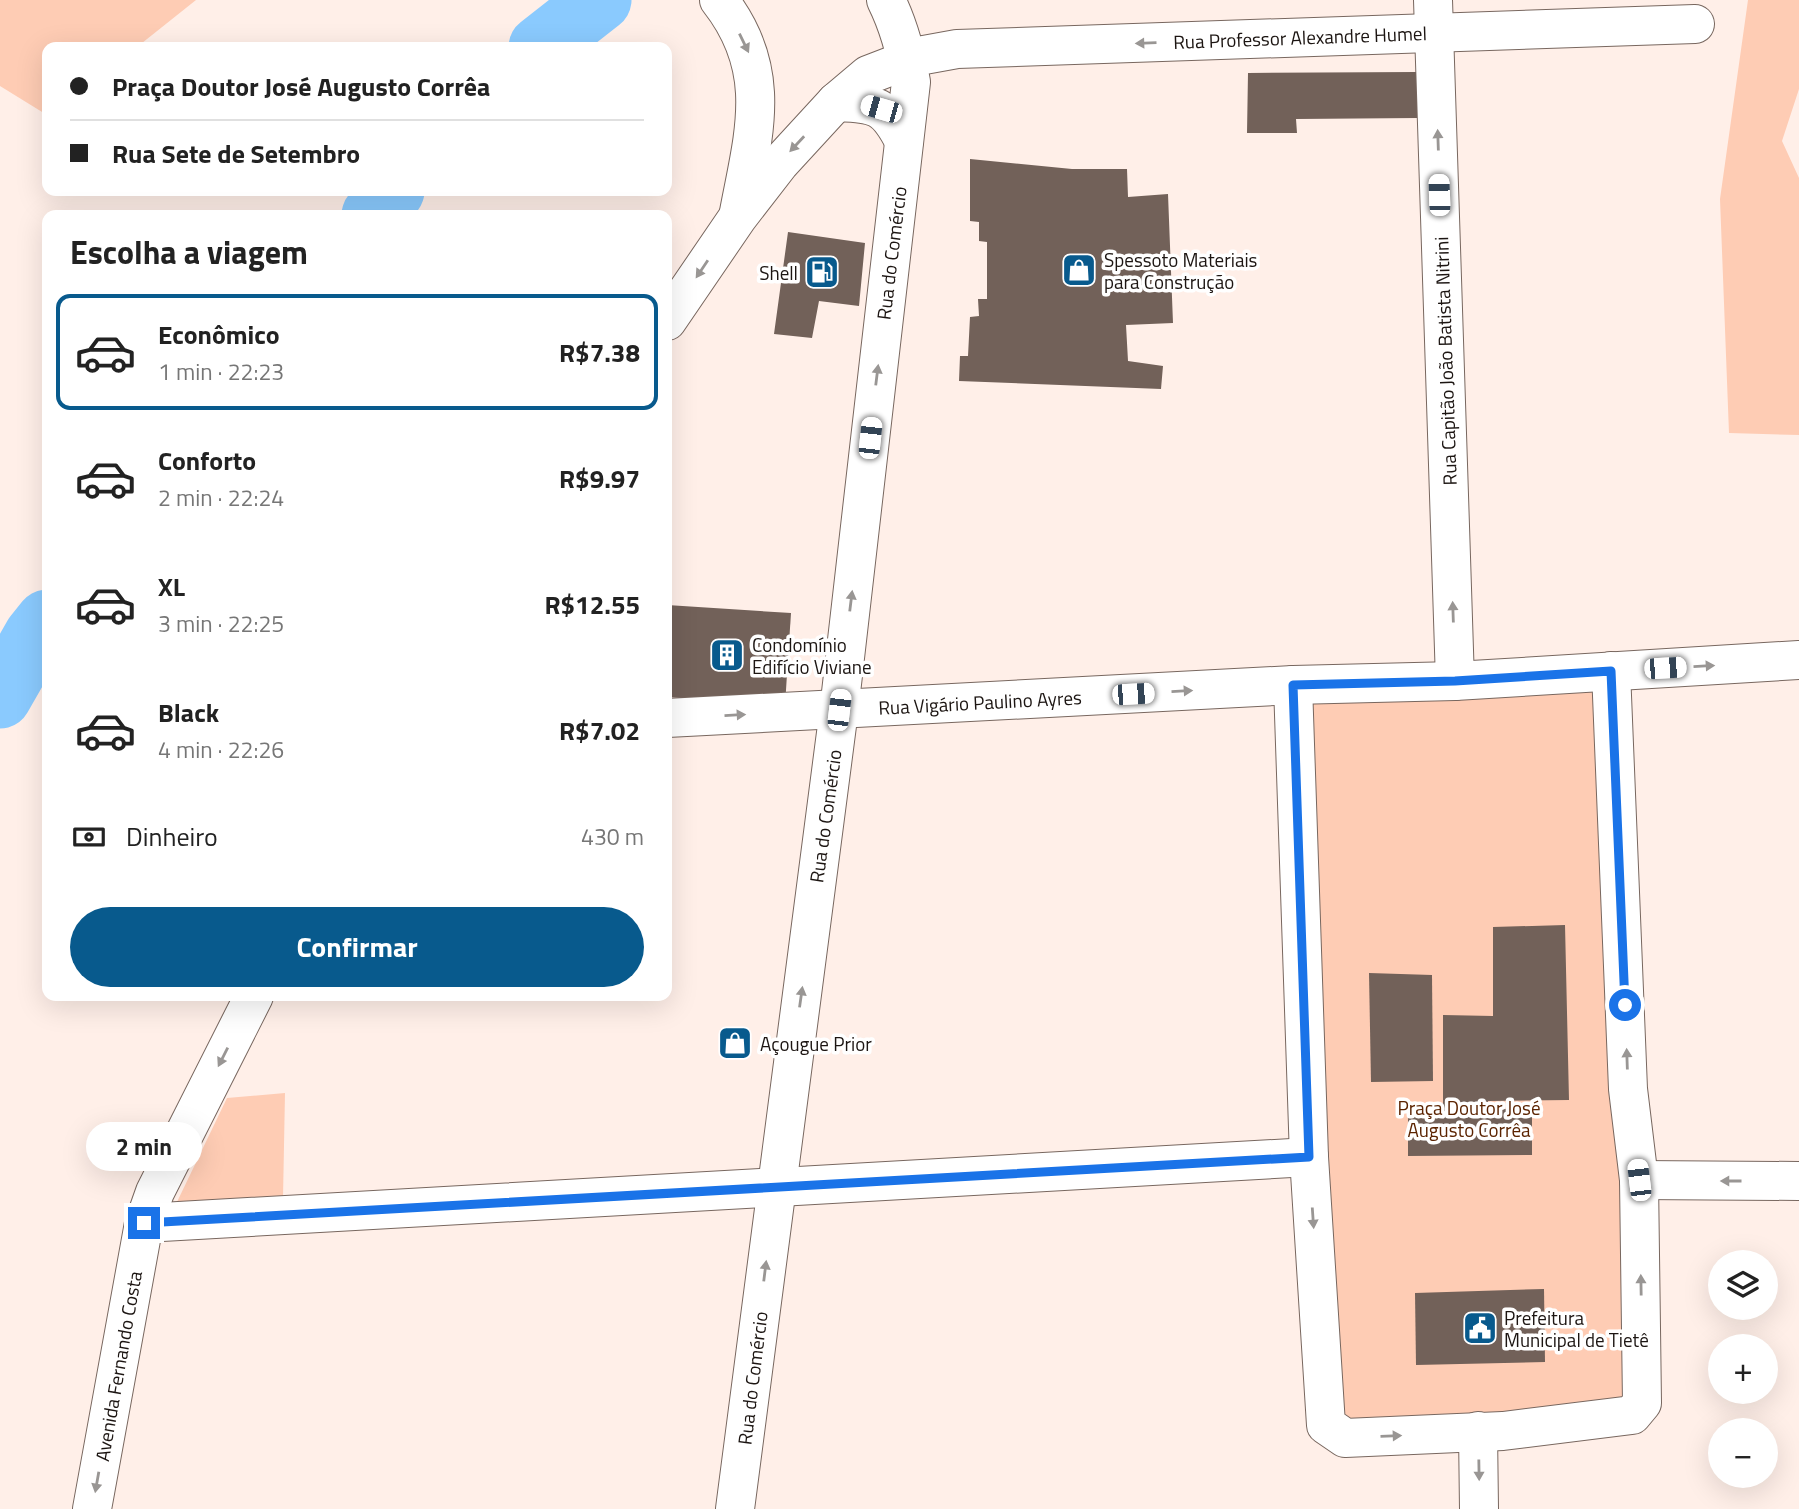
<!DOCTYPE html>
<html lang="pt">
<head>
<meta charset="utf-8">
<style>
	:root { --surface:#fff; --page:#f2f2f2; --text:#222; --muted:#767676; --line:#e0e0e0; --accent:#085a8d }
	body { margin:0; font-family:"Titillium Web",sans-serif; background:var(--page); color:var(--text); height:100vh; display:flex; flex-direction:column; font-size:26px; white-space:nowrap }
	* { box-sizing:border-box; margin:0 }
	p { font-size:23px; color:var(--muted) }
	.icon { flex:none; width:38px; height:38px; fill:none; stroke:currentColor; stroke-width:2; stroke-linecap:round; stroke-linejoin:round }
	.map { position:relative; flex:1; overflow:hidden }
	.sheet { position:absolute; left:42px; top:210px; width:630px; height:791px; display:flex; flex-direction:column; background:var(--surface); border-radius:14px; box-shadow:0 7px 28px #0002 }
	.sheet>* { flex:none }
	.top-card { position:absolute; left:42px; top:42px; width:630px; height:154px; border-radius:14px; box-shadow:0 7px 28px #0002; display:grid; align-content:center; height:154px; padding:0 28px; background:var(--surface) }
	.buttons { position:absolute; left:1708px; top:1250px; display:grid; gap:14px }
	.buttons a { display:grid; place-items:center; width:70px; height:70px; border-radius:50%; background:var(--surface); box-shadow:0 7px 28px #0002; font-size:35px }
	.end { position:absolute; width:32px; height:32px; margin:-16px; border:9px solid #1a73e8; background:#fff; box-shadow:0 0 0 4px #fff }
	.from { border-radius:50% }
	.bubble { position:absolute; height:49px; border-radius:24px; background:var(--surface); box-shadow:0 7px 28px #0002; font-size:23px; font-weight:700; line-height:49px; text-align:center }
	.car { position:absolute; width:21px; height:42px; margin:-21px -10px; border-radius:9px; box-shadow:0 0 5px 2px #0007; background:linear-gradient(#fff 24%,#345 0 40%,#fff 0 76%,#345 0 86%,#fff 0) }
	.top-card b { display:flex; align-items:center; gap:24px; height:66px; font-size:26px }
	.top-card b+b { border-top:2px solid var(--line) }
	.top-card i { width:18px; height:18px; background:var(--text) }
	ul { padding:0; list-style:none }
	li { display:flex; align-items:center; gap:21px; height:116px; margin:0 14px 10px; padding:0 14px; border:4px solid transparent; border-radius:14px }
	li div { flex:1 }
	li b { display:block; font-size:26px }
	li em { font-style:normal; font-weight:700 }
	li.on { border-color:var(--accent) }
	li>.icon { width:63px; height:63px; stroke-width:1.5 }
	h2 { padding:0 28px; font-size:32px; line-height:84px }
	.pay { display:flex; align-items:center; gap:18px; height:77px; padding:0 28px; font-size:26px }
	.pay p { margin-inline-start:auto }
	.action { display:flex; gap:14px; margin-top:auto; padding:14px 28px }
	.action a { flex:1; height:80px; border-radius:42px; background:var(--accent); color:#fff; font-size:28px; font-weight:700; line-height:80px; text-align:center }
	.map>svg:first-child { display:block }
	.green { fill:#feccb4 }
	.lines { fill:none; stroke-linecap:round; stroke-linejoin:round }
	.river { stroke:#8acafe; stroke-width:63 }
	.building { fill:#726159 }
	.minor-casing { stroke:#78675f; stroke-width:40 }
	.major-casing { stroke:#78675f; stroke-width:40 }
	.minor { stroke:#fff; stroke-width:38 }
	.major { stroke:#fff; stroke-width:38 }
	.oneway { fill:#999694 }
	.route { stroke:#1a73e8; stroke-width:9 }
	.labels { text-anchor:middle; dominant-baseline:central; stroke-width:7; stroke-linejoin:round; paint-order:stroke }
	.street-label { font-size:19px; fill:#1c1512; stroke:#fff }
	.poi-label { font-size:19px; fill:#1c1512; stroke:#fff; text-anchor:start }
	.park-label { font-size:19px; fill:#5b2300; stroke:#fff }
</style>
</head>
<body>
<div class="map">
<svg width="1799" height="1509" viewBox="0 0 1799 1509">
	<rect width="100%" height="100%" fill="#ffefe8"/>
	<!-- green -->
	<g class="green">
		<path d="M 0,0 L 196,0 L 137,47 L 47,47 L 47,115 L 0,86 Z"/>
		<path d="M 1748,0 L 1799,0 L 1799,89 L 1782,141 L 1799,178 L 1799,435 L 1729,433 L 1720,199 Z"/>
		<path d="M 1605,685 L 1637,1404 L 1331,1422 L 1298,695 Z"/>
		<path d="M 285,1093 L 283,1198 L 176,1204 L 227,1098 Z"/>
	</g>
	<g class="lines">
		<!-- river -->
		<g class="river">
			<path d="M 540,47 L 600,0"/>
			<path d="M 373,215 L 393,191"/>
			<path d="M 0,697 L 35,636 L 47,621"/>
		</g>
	</g>
	<!-- building -->
	<g class="building">
		<path d="M 1417,72 L 1418,118 L 1296,119 L 1297,133 L 1247,133 L 1248,73 Z"/>
		<path d="M 970,159 L 1072,169 L 1127,169 L 1128,197 L 1168,194 L 1173,323 L 1126,325 L 1128,361 L 1163,366 L 1161,389 L 959,381 L 960,356 L 968,356 L 970,317 L 979,316 L 978,299 L 987,299 L 987,242 L 979,241 L 979,222 L 970,221 Z"/>
		<path d="M 788,232 L 865,243 L 859,306 L 819,301 L 812,338 L 774,334 Z"/>
		<path d="M 667,605 L 791,613 L 785,705 L 667,697 Z"/>
		<path d="M 1565,925 L 1569,1100 L 1488,1101 L 1488,1109 L 1532,1109 L 1532,1155 L 1408,1156 L 1408,1103 L 1443,1103 L 1443,1015 L 1493,1016 L 1493,927 Z"/>
		<path d="M 1369,973 L 1432,975 L 1433,1081 L 1371,1082 Z"/>
		<path d="M 1544,1289 L 1545,1362 L 1416,1365 L 1415,1293 Z"/>
	</g>
	<g class="lines">
		<!-- minor casing -->
		<g class="minor-casing">
			<g id="minor">
				<path d="M 1433,0 L 1455,681"/>
				<path d="M 907,60 L 924,55 L 957,49 L 1695,24"/>
				<path d="M 1293,685 L 1309,1157 L 1326,1425 L 1345,1438 L 1503,1431 L 1632,1415 L 1642,1403 L 1639,1180 L 1628,1089 L 1611,671"/>
				<path d="M 667,718 L 1293,685 L 1455,681 L 1799,660"/>
				<path d="M 1639,1180 L 1799,1181"/>
				<path d="M 144,1223 L 1309,1157"/>
				<path d="M 1478,1431 L 1479,1509"/>
			</g>
		</g>
		<!-- major casing -->
		<g class="major-casing">
			<g id="major">
				<path d="M 719,0 C 774,70 754,133 739,212"/>
				<path d="M 836,102 C 876,104 885,104 904,141"/>
				<path d="M 667,321 L 738,217 L 779,164 L 836,102 L 868,75 L 907,60"/>
				<path d="M 92,1509 L 144,1223 L 155,1192 L 254,996"/>
				<path d="M 735,1509 L 839,710 L 911,82 C 906,53 899,26 886,0"/>
			</g>
		</g>
		<!-- minor -->
		<use href="#minor" class="minor"/>
		<!-- major -->
		<use href="#major" class="major"/>
	</g>
	<!-- one-way arrows -->
	<defs><path id="oneway-solid" d="M-6-.8H1V-3.2L6.5 0L1 3.2V.8H-6Z" transform="scale(1.75)"/></defs>
	<g class="oneway">
		<use href="#oneway-solid" transform="translate(744 43) rotate(64)"/>
		<use href="#oneway-solid" transform="translate(1146 43) rotate(178)"/>
		<use href="#oneway-solid" transform="translate(1438 140) rotate(-92)"/>
		<use href="#oneway-solid" transform="translate(797 144) rotate(133)"/>
		<use href="#oneway-solid" transform="translate(702 269) rotate(124)"/>
		<use href="#oneway-solid" transform="translate(877 375) rotate(-83)"/>
		<use href="#oneway-solid" transform="translate(851 601) rotate(-83)"/>
		<use href="#oneway-solid" transform="translate(1453 612) rotate(-92)"/>
		<use href="#oneway-solid" transform="translate(1704 666) rotate(-3)"/>
		<use href="#oneway-solid" transform="translate(1182 691) rotate(-3)"/>
		<use href="#oneway-solid" transform="translate(735 715) rotate(-3)"/>
		<use href="#oneway-solid" transform="translate(801 997) rotate(-82)"/>
		<use href="#oneway-solid" transform="translate(223 1057) rotate(117)"/>
		<use href="#oneway-solid" transform="translate(1627 1059) rotate(-92)"/>
		<use href="#oneway-solid" transform="translate(1731 1181) rotate(-180)"/>
		<use href="#oneway-solid" transform="translate(1313 1218) rotate(86)"/>
		<use href="#oneway-solid" transform="translate(765 1271) rotate(-83)"/>
		<use href="#oneway-solid" transform="translate(1641 1285) rotate(-91)"/>
		<use href="#oneway-solid" transform="translate(1391 1436) rotate(-2)"/>
		<use href="#oneway-solid" transform="translate(1479 1470) rotate(89)"/>
		<use href="#oneway-solid" transform="translate(97 1482) rotate(100)"/>
	</g>
	<g class="lines">
		<!-- route -->
		<path class="route" d="M 144,1223 L 1309,1157 L 1293,685 L 1455,681 L 1611,671 L 1625,1005"/>
	</g>
	<!-- icons -->
	<defs>
		<g id="shop-square" transform="scale(1.75)"><rect x="-9" y="-9" width="18" height="18" rx="4" fill="#085a8d" stroke="#fff"/><path d="M-5-2.5h2.3a2.7 3.5 0 0 1 5.4 0H5L5.5 6h-11ZM-1.5-2.5h3a1.5 2.3 0 0 0-3 0Z" fill="#fff"/></g>
		<g id="fuel-square" transform="scale(1.75)"><rect x="-9" y="-9" width="18" height="18" rx="4" fill="#085a8d" stroke="#fff"/><path d="M-5.5-6h7V0h2V4h1.3V-2.5L3-4.5l.8-.8L6-3V5H2.5V1h-1V6h-7ZM-4.2-4.7v3.2H.2V-4.7Z" fill="#fff"/></g>
		<g id="building-square" transform="scale(1.75)"><rect x="-9" y="-9" width="18" height="18" rx="4" fill="#085a8d" stroke="#fff"/><path d="M-4-6H4V6H1V3H-1V6H-4ZM-2.5-4.3h1.7v1.8h-1.7ZM.8-4.3h1.7v1.8H.8ZM-2.5-1h1.7V.8h-1.7ZM.8-1h1.7V.8H.8Z" fill="#fff"/></g>
		<g id="civic-square" transform="scale(1.75)"><rect x="-9" y="-9" width="18" height="18" rx="4" fill="#085a8d" stroke="#fff"/><path d="M-.6-6.5H3V-4.5H.6V-3L4-1V1h2V6H-6V1h2V-1L-.6-3ZM-1.2 2.5V6h2.4V2.5Z" fill="#fff"/></g>
	</defs>
	<g fill-rule="evenodd">
		<use href="#shop-square" x="1079" y="270"/>
		<use href="#fuel-square" x="822" y="272"/>
		<use href="#building-square" x="727" y="655"/>
		<use href="#shop-square" x="735" y="1043"/>
		<use href="#civic-square" x="1480" y="1328"/>
	</g>
	<g class="labels">
		<!-- street labels -->
		<g class="street-label">
			<text transform="translate(1300 37) rotate(-2)">Rua Professor Alexandre Humel</text>
			<text transform="translate(891 253) rotate(-83)">Rua do Comércio</text>
			<text transform="translate(1445 361) rotate(-92)">Rua Capitão João Batista Nitrini</text>
			<text transform="translate(980 702) rotate(-3)">Rua Vigário Paulino Ayres</text>
			<text transform="translate(825 816) rotate(-82)">Rua do Comércio</text>
			<text transform="translate(118 1366) rotate(-80)">Avenida Fernando Costa</text>
			<text transform="translate(752 1378) rotate(-83)">Rua do Comércio</text>
		</g>
		<!-- poi labels -->
		<g class="poi-label">
			<text x="1104" y="259">Spessoto Materiais<tspan x="1104" dy="22">para Construção</tspan></text>
			<text x="798" y="272" text-anchor="end">Shell</text>
			<text x="752" y="644">Condomínio<tspan x="752" dy="22">Edifício Viviane</tspan></text>
			<text x="760" y="1043">Açougue Prior</text>
			<text x="1504" y="1317">Prefeitura<tspan x="1504" dy="22">Municipal de Tietê</tspan></text>
		</g>
		<!-- park labels -->
		<g class="park-label">
			<text x="1469" y="1107">Praça Doutor José<tspan x="1469" dy="22">Augusto Corrêa</tspan></text>
		</g>
	</g>
</svg>
<div class="buttons">
<a><svg class="icon" aria-label="layers" viewBox="0 0 24 24"><path d="M12 4l9 5-9 5-9-5zM3 14l9 5 9-5"/></svg></a>
<a>+</a>
<a>−</a>
</div>
<i class="end from" style="left:1625px;top:1005px"></i>
<i class="end" style="left:144px;top:1223px"></i>
<div class="bubble" style="left:86px;top:1122px;width:116px">2 min</div>
<i class="car" style="left:881px;top:109px;rotate:286deg"></i>
<i class="car" style="left:1439px;top:195px;rotate:358deg"></i>
<i class="car" style="left:870px;top:438px;rotate:6deg"></i>
<i class="car" style="left:1665px;top:668px;rotate:87deg"></i>
<i class="car" style="left:1133px;top:694px;rotate:87deg"></i>
<i class="car" style="left:839px;top:710px;rotate:7deg"></i>
<i class="car" style="left:1639px;top:1180px;rotate:353deg"></i>
<div class="top-card">
<b><i class="from"></i>Praça Doutor José Augusto Corrêa</b>
<b><i></i>Rua Sete de Setembro</b>
</div>
<section class="sheet">
<h2>Escolha a viagem</h2>
<ul>
<li class="on"><svg class="icon" aria-label="car" viewBox="0 0 24 24"><path d="M5 17H2v-5l4-1 3-4h7l3 4 3 1v5h-3M9 17h6M6 11h13"/><circle cx="7" cy="17" r="2"/><circle cx="17" cy="17" r="2"/></svg><div><b>Econômico</b><p>1 min · 22:23</p></div><em>R$7.38</em></li>
<li><svg class="icon" aria-label="car" viewBox="0 0 24 24"><path d="M5 17H2v-5l4-1 3-4h7l3 4 3 1v5h-3M9 17h6M6 11h13"/><circle cx="7" cy="17" r="2"/><circle cx="17" cy="17" r="2"/></svg><div><b>Conforto</b><p>2 min · 22:24</p></div><em>R$9.97</em></li>
<li><svg class="icon" aria-label="car" viewBox="0 0 24 24"><path d="M5 17H2v-5l4-1 3-4h7l3 4 3 1v5h-3M9 17h6M6 11h13"/><circle cx="7" cy="17" r="2"/><circle cx="17" cy="17" r="2"/></svg><div><b>XL</b><p>3 min · 22:25</p></div><em>R$12.55</em></li>
<li><svg class="icon" aria-label="car" viewBox="0 0 24 24"><path d="M5 17H2v-5l4-1 3-4h7l3 4 3 1v5h-3M9 17h6M6 11h13"/><circle cx="7" cy="17" r="2"/><circle cx="17" cy="17" r="2"/></svg><div><b>Black</b><p>4 min · 22:26</p></div><em>R$7.02</em></li>
</ul>
<div class="pay"><svg class="icon" aria-label="cash" viewBox="0 0 24 24"><path d="M3 7h18v10H3z"/><circle cx="12" cy="12" r="2"/></svg>Dinheiro<p>430 m</p></div>
<div class="action"><a>Confirmar</a></div>
</section>
</div>
</body>
</html>
